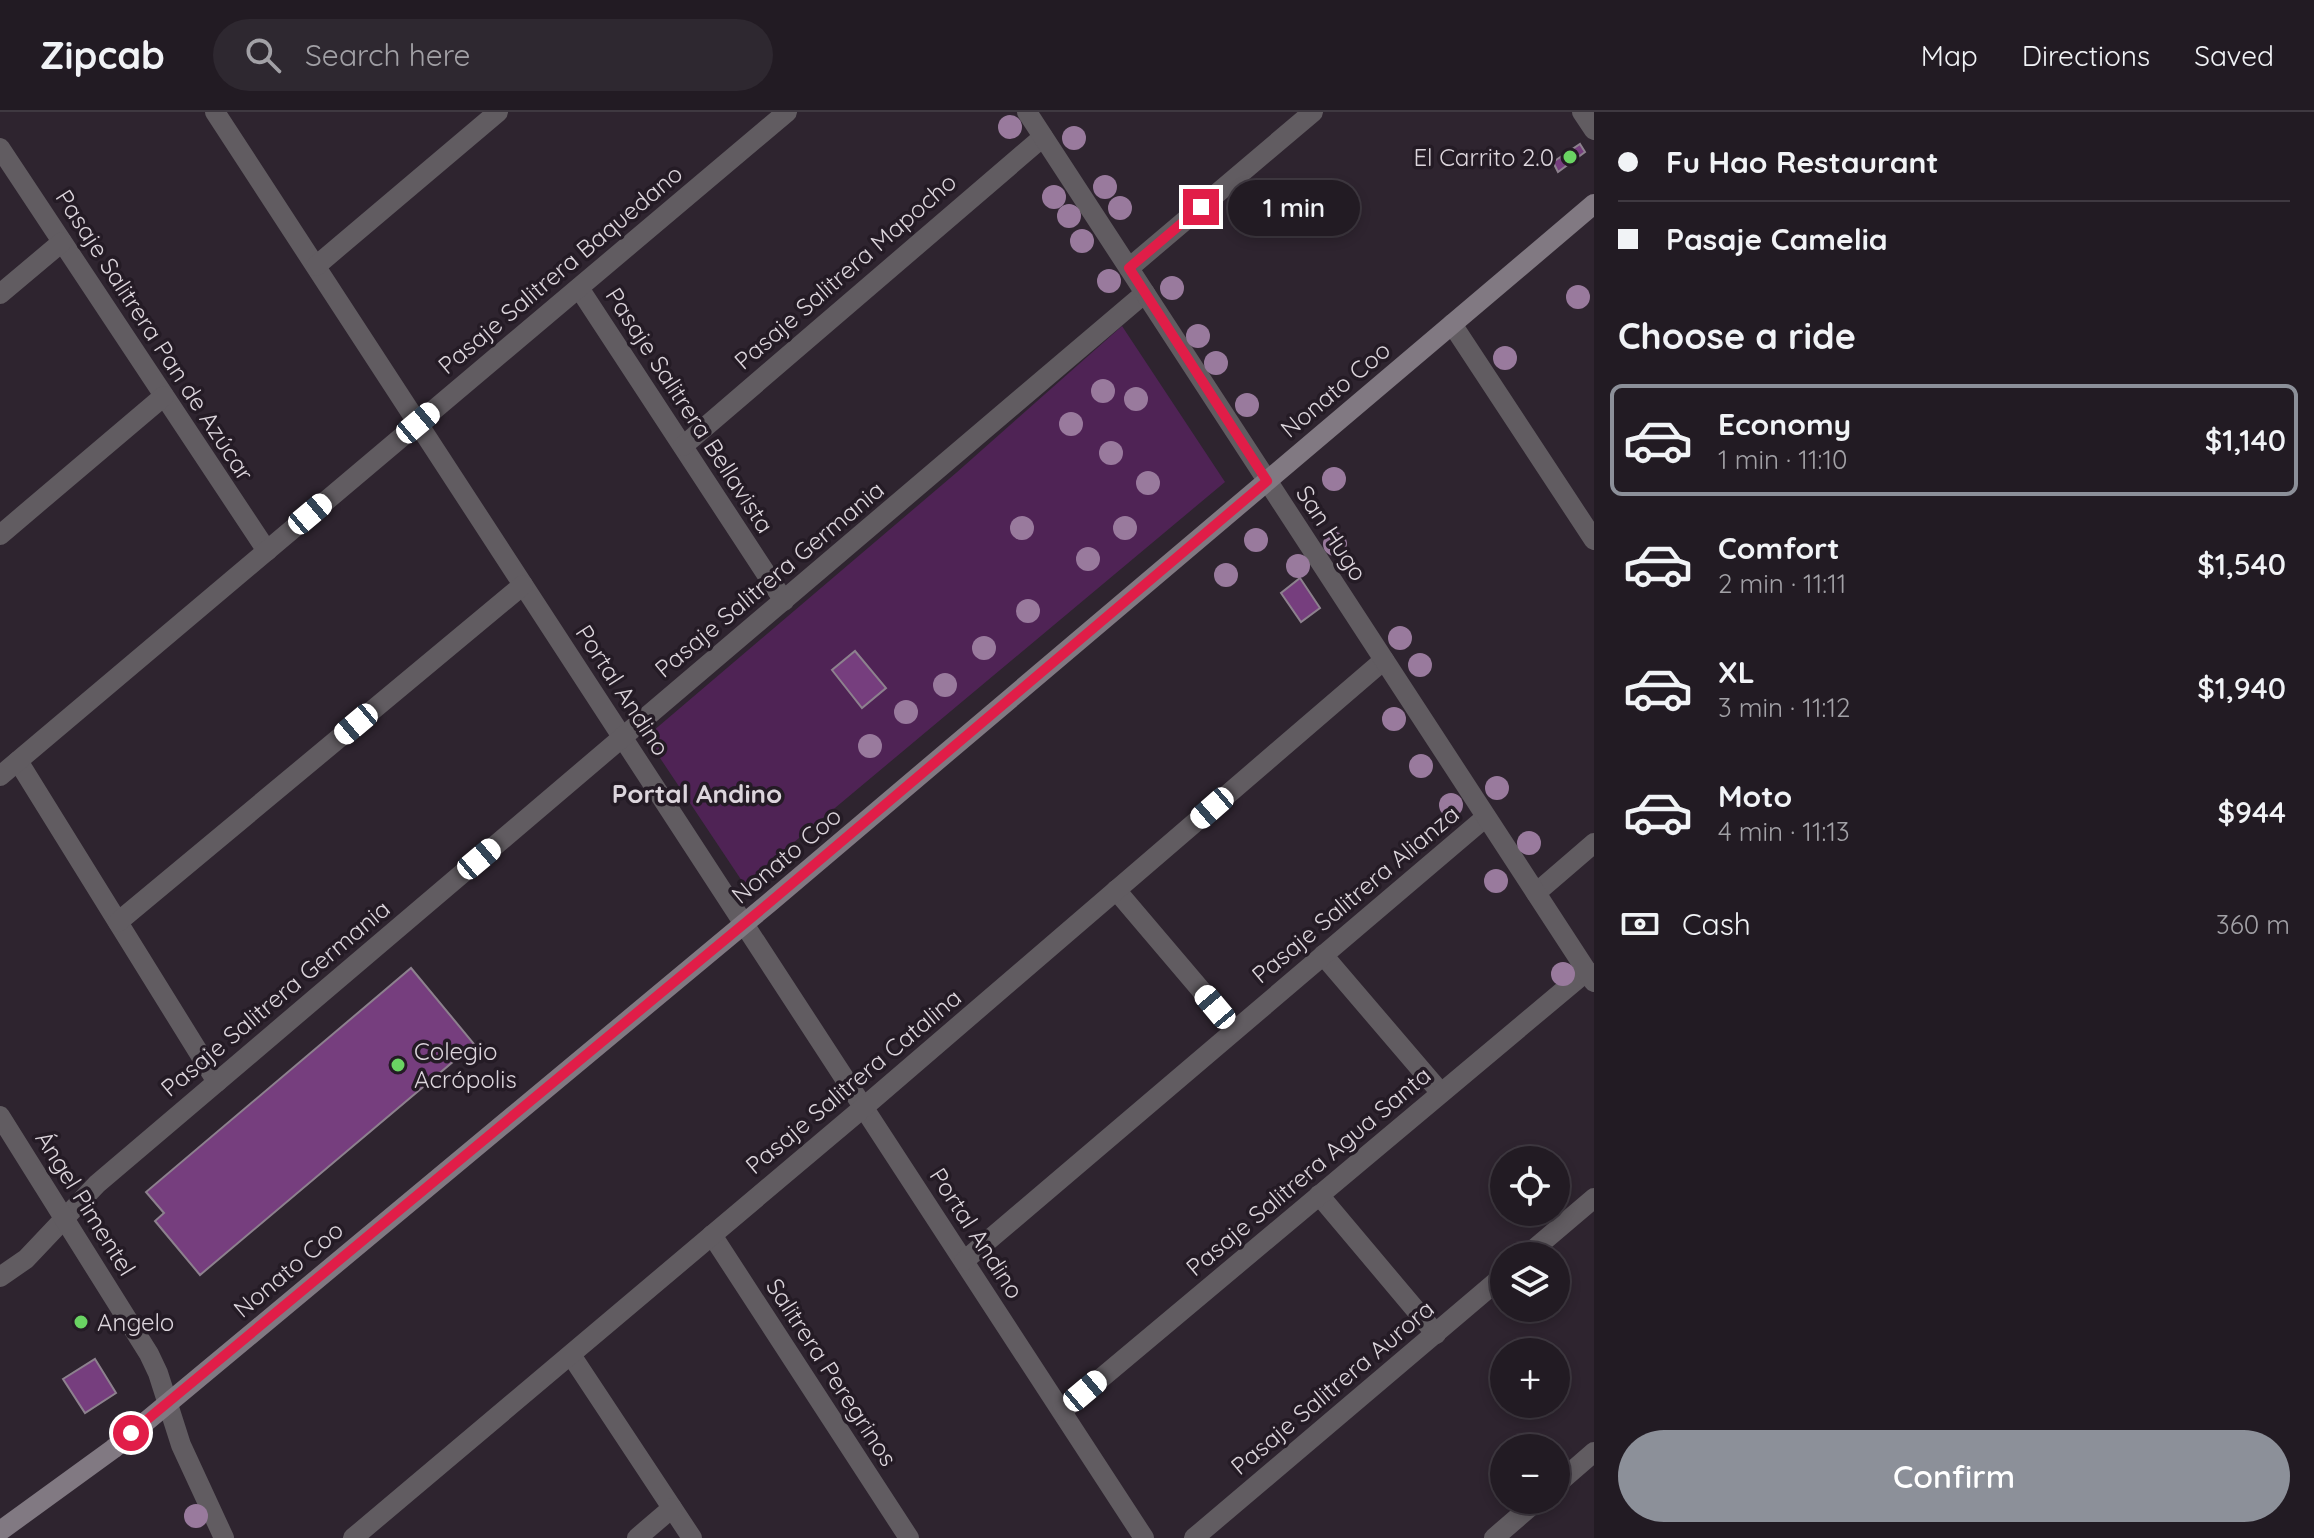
<!DOCTYPE html>
<html lang="en">
<head>
<meta charset="utf-8">
<style>
	:root { --surface:#221b23; --page:#2e2830; --text:#f1f3f6; --muted:#a2a1a6; --line:#3f3941; --accent:#8c9099 }
	body { margin:0; font-family:Quicksand,sans-serif; background:var(--page); color:var(--text); height:100vh; display:flex; flex-direction:column; font-size:30px; white-space:nowrap }
	* { box-sizing:border-box; margin:0 }
	p { font-size:26px; color:var(--muted) }
	.icon { flex:none; width:44px; height:44px; fill:none; stroke:currentColor; stroke-width:2; stroke-linecap:round; stroke-linejoin:round }
	.map { position:relative; flex:1; overflow:hidden }
	.drawer { display:flex; flex-direction:column; background:var(--surface); width:720px }
	.drawer>* { flex:none }
	.hud { display:grid; align-content:center; height:176px; padding:0 24px; background:var(--surface) }
	.buttons { position:absolute; left:1490px; top:1034px; display:grid; gap:16px }
	.buttons a { display:grid; place-items:center; width:80px; height:80px; border-radius:50%; background:var(--surface); box-shadow:0 4px 12px #0003,0 0 0 2px var(--line); font-size:40px }
	.end { position:absolute; width:36px; height:36px; margin:-18px; border:10px solid #e11d48; background:#fff; box-shadow:0 0 0 4px #fff }
	.from { border-radius:50% }
	.bubble { position:absolute; height:56px; border-radius:28px; background:var(--surface); box-shadow:0 4px 12px #0003,0 0 0 2px var(--line); font-size:26px; font-weight:600; line-height:56px; text-align:center }
	.car { position:absolute; width:24px; height:48px; margin:-24px -12px; border-radius:10px; box-shadow:0 0 6px 2px #0007; background:linear-gradient(#fff 24%,#345 0 40%,#fff 0 76%,#345 0 86%,#fff 0) }
	.hud b { display:flex; align-items:center; gap:28px; height:76px; font-size:30px }
	.hud b+b { border-top:2px solid var(--line) }
	.hud i { width:20px; height:20px; background:var(--text) }
	ul { padding:0; list-style:none }
	li { display:flex; align-items:center; gap:24px; height:112px; margin:0 16px 12px; padding:0 8px; border:4px solid transparent; border-radius:12px }
	li div { flex:1 }
	li b { display:block; font-size:30px }
	li em { font-style:normal; font-weight:600 }
	li.current { border-color:var(--accent) }
	li>.icon { width:72px; height:72px; stroke-width:1.5 }
	h2 { padding:0 24px; font-size:36px; line-height:96px }
	.pay { display:flex; align-items:center; gap:20px; height:88px; padding:0 24px; font-size:30px }
	.pay p { margin-inline-start:auto }
	.primary-button { display:flex; gap:16px; margin-top:auto; padding:16px 24px }
	.primary-button a { flex:1; height:92px; border-radius:48px; background:var(--accent); color:#fff; font-size:32px; font-weight:600; line-height:92px; text-align:center }
	header { display:flex; align-items:center; gap:48px; box-sizing:border-box; height:112px; padding:0 40px; background:var(--surface); border-bottom:2px solid var(--line) }
	header strong { font-size:38px }
	nav { display:flex; gap:44px; margin-inline-start:auto; font-size:28px }
	.search { width:560px; height:72px; background:var(--page); display:flex; align-items:center; gap:20px; box-sizing:border-box; padding:0 28px; border-radius:44px; color:var(--muted); font-size:30px }
	main { display:flex; flex:1; min-height:0 }
	.map>svg:first-child { display:block }
	.green { fill:#4f2355 }
	.building { fill:#763e7e; stroke:#8d818e; stroke-width:2 }
	.lines { fill:none; stroke-linecap:round; stroke-linejoin:round }
	.minor { stroke:#615c61; stroke-width:20 }
	.tertiary { stroke:#615c61; stroke-width:20 }
	.secondary { stroke:#817982; stroke-width:20 }
	.tree { fill:#997a9d }
	.route { stroke:#e11d48; stroke-width:10 }
	.poi-dot { fill:#6ad363; stroke:#241b25; stroke-width:3 }
	.labels { text-anchor:middle; dominant-baseline:central; stroke-width:7; stroke-linejoin:round; paint-order:stroke }
	.poi-label { font-size:24px; fill:#dcd5dc; stroke:#241b25; text-anchor:start }
	.street-label { font-size:24px; fill:#dcd5dc; stroke:#241b25 }
	.neighbourhood-label { font-size:26px; font-weight:bold; fill:#dcd5dc; stroke:#241b25 }
</style>
</head>
<body>
<header>
<strong>Zipcab</strong>
<div class="search"><svg class="icon" aria-label="search" viewBox="0 0 24 24"><circle cx="10" cy="10" r="6"/><path d="M15 15l6 6"/></svg>Search here</div>
<nav><a>Map</a><a>Directions</a><a>Saved</a></nav>
</header>
<main>
<div class="map">
<svg width="1594" height="1426" viewBox="0 0 1594 1426">
	<rect width="100%" height="100%" fill="#2e242f"/>
	<!-- green -->
	<path class="green" d="M 1122,214 L 1225,370 L 744,772 L 646,625 L 956,361 Z"/>
	<!-- building -->
	<g class="building">
		<path d="M 1580,32 L 1585,40 L 1558,60 L 1553,50 Z"/>
		<path d="M 1300,466 L 1320,496 L 1301,510 L 1281,481 Z"/>
		<path d="M 855,539 L 886,576 L 862,596 L 832,558 Z"/>
		<path d="M 411,856 L 474,932 L 200,1163 L 155,1109 L 164,1101 L 146,1080 Z"/>
		<path d="M 95,1247 L 116,1281 L 85,1301 L 63,1267 Z"/>
	</g>
	<g class="lines">
		<!-- minor -->
		<g class="minor">
			<path d="M 215,0 L 1144,1426"/>
			<path d="M 1582,0 L 1594,18"/>
			<path d="M 0,36 L 267,439"/>
			<path d="M 316,154 L 498,0"/>
			<path d="M 1129,156 L 1313,0"/>
			<path d="M 579,176 L 784,489"/>
			<path d="M 0,182 L 62,130"/>
			<path d="M 1452,212 L 1594,428"/>
			<path d="M 683,334 L 1043,25"/>
			<path d="M 0,423 L 164,284"/>
			<path d="M 18,649 L 217,970"/>
			<path d="M 0,664 L 787,0"/>
			<path d="M 1116,778 L 1235,918"/>
			<path d="M 1536,781 L 1594,731"/>
			<path d="M 118,810 L 523,473"/>
			<path d="M 1323,843 L 1441,981"/>
			<path d="M 1319,1083 L 1436,1222"/>
			<path d="M 712,1123 L 909,1426"/>
			<path d="M 1526,1144 L 1594,1086"/>
			<path d="M 964,1149 L 1486,705"/>
			<path d="M 0,1165 L 26,1147 L 97,1072 L 1145,181"/>
			<path d="M 571,1243 L 692,1426"/>
			<path d="M 1062,1299 L 1587,859"/>
			<path d="M 1556,1373 L 1594,1340"/>
			<path d="M 353,1426 L 864,995 L 1384,548"/>
			<path d="M 637,1426 L 672,1396"/>
			<path d="M 1194,1426 L 1504,1163"/>
			<path d="M 1494,1426 L 1538,1388"/>
		</g>
		<!-- tertiary -->
		<g class="tertiary">
			<path d="M 1027,0 L 1594,870"/>
			<path d="M 0,1004 L 149,1242 L 158,1261 L 181,1333 L 224,1426"/>
		</g>
		<!-- secondary -->
		<path class="secondary" d="M 0,1419 L 113,1337 L 769,791 L 1594,92"/>
	</g>
	<!-- trees -->
	<g class="tree">
		<circle cx="1010" cy="15" r="12"/>
		<circle cx="1074" cy="26" r="12"/>
		<circle cx="1105" cy="75" r="12"/>
		<circle cx="1054" cy="85" r="12"/>
		<circle cx="1120" cy="96" r="12"/>
		<circle cx="1069" cy="104" r="12"/>
		<circle cx="1082" cy="129" r="12"/>
		<circle cx="1109" cy="169" r="12"/>
		<circle cx="1172" cy="176" r="12"/>
		<circle cx="1578" cy="185" r="12"/>
		<circle cx="1198" cy="224" r="12"/>
		<circle cx="1505" cy="246" r="12"/>
		<circle cx="1216" cy="251" r="12"/>
		<circle cx="1103" cy="279" r="12"/>
		<circle cx="1136" cy="287" r="12"/>
		<circle cx="1247" cy="293" r="12"/>
		<circle cx="1071" cy="312" r="12"/>
		<circle cx="1111" cy="341" r="12"/>
		<circle cx="1334" cy="367" r="12"/>
		<circle cx="1148" cy="371" r="12"/>
		<circle cx="1022" cy="416" r="12"/>
		<circle cx="1125" cy="416" r="12"/>
		<circle cx="1256" cy="428" r="12"/>
		<circle cx="1335" cy="432" r="12"/>
		<circle cx="1088" cy="447" r="12"/>
		<circle cx="1298" cy="454" r="12"/>
		<circle cx="1226" cy="463" r="12"/>
		<circle cx="1028" cy="499" r="12"/>
		<circle cx="1400" cy="526" r="12"/>
		<circle cx="984" cy="536" r="12"/>
		<circle cx="1420" cy="553" r="12"/>
		<circle cx="945" cy="573" r="12"/>
		<circle cx="906" cy="600" r="12"/>
		<circle cx="1394" cy="607" r="12"/>
		<circle cx="870" cy="634" r="12"/>
		<circle cx="1421" cy="654" r="12"/>
		<circle cx="1497" cy="676" r="12"/>
		<circle cx="1451" cy="693" r="12"/>
		<circle cx="1529" cy="731" r="12"/>
		<circle cx="1496" cy="769" r="12"/>
		<circle cx="1563" cy="862" r="12"/>
		<circle cx="196" cy="1404" r="12"/>
	</g>
	<g class="lines">
		<!-- route -->
		<path class="route" d="M 131,1321 L 769,791 L 1267,369 L 1129,156 L 1201,95"/>
	</g>
	<!-- markers -->
	<g class="poi-dot">
		<circle cx="1570" cy="45" r="8"/>
		<circle cx="398" cy="953" r="8"/>
		<circle cx="81" cy="1210" r="8"/>
	</g>
	<g class="labels">
		<!-- poi labels -->
		<g class="poi-label">
			<text x="1554" y="45" text-anchor="end">El Carrito 2.0</text>
			<text x="414" y="939">Colegio<tspan x="414" dy="28">Acrópolis</tspan></text>
			<text x="97" y="1210">Angelo</text>
		</g>
		<!-- street labels -->
		<g class="street-label">
			<text transform="translate(560 157) rotate(-40)">Pasaje Salitrera Baquedano</text>
			<text transform="translate(845 159) rotate(-41)">Pasaje Salitrera Mapocho</text>
			<text transform="translate(155 223) rotate(57)">Pasaje Salitrera Pan de Azúcar</text>
			<text transform="translate(1335 277) rotate(-40)">Nonato Coo</text>
			<text transform="translate(690 298) rotate(57)">Pasaje Salitrera Bellavista</text>
			<text transform="translate(1332 421) rotate(57)">San Hugo</text>
			<text transform="translate(769 467) rotate(-40)">Pasaje Salitrera Germania</text>
			<text transform="translate(623 578) rotate(57)">Portal Andino</text>
			<text transform="translate(786 743) rotate(-40)">Nonato Coo</text>
			<text transform="translate(1355 782) rotate(-40)">Pasaje Salitrera Alianza</text>
			<text transform="translate(275 886) rotate(-40)">Pasaje Salitrera Germania</text>
			<text transform="translate(853 969) rotate(-40)">Pasaje Salitrera Catalina</text>
			<text transform="translate(1308 1059) rotate(-40)">Pasaje Salitrera Agua Santa</text>
			<text transform="translate(86 1091) rotate(58)">Ángel Pimentel</text>
			<text transform="translate(977 1121) rotate(57)">Portal Andino</text>
			<text transform="translate(288 1157) rotate(-40)">Nonato Coo</text>
			<text transform="translate(832 1260) rotate(57)">Salitrera Peregrinos</text>
			<text transform="translate(1332 1275) rotate(-40)">Pasaje Salitrera Aurora</text>
		</g>
		<!-- neighbourhood labels -->
		<g class="neighbourhood-label">
			<text x="697" y="681">Portal Andino</text>
		</g>
	</g>
</svg>
<div class="buttons">
<a><svg class="icon" aria-label="locate" viewBox="0 0 24 24"><circle cx="12" cy="12" r="6"/><path d="M12 2v4M12 18v4M2 12h4M18 12h4"/></svg></a>
<a><svg class="icon" aria-label="layers" viewBox="0 0 24 24"><path d="M12 4l9 5-9 5-9-5zM3 14l9 5 9-5"/></svg></a>
<a>+</a>
<a>−</a>
</div>
<i class="end from" style="left:131px;top:1321px"></i>
<i class="end" style="left:1201px;top:95px"></i>
<div class="bubble" style="left:1228px;top:68px;width:132px">1 min</div>
<i class="car" style="left:418px;top:311px;rotate:50deg"></i>
<i class="car" style="left:310px;top:402px;rotate:50deg"></i>
<i class="car" style="left:356px;top:612px;rotate:230deg"></i>
<i class="car" style="left:1212px;top:696px;rotate:229deg"></i>
<i class="car" style="left:479px;top:747px;rotate:50deg"></i>
<i class="car" style="left:1215px;top:895px;rotate:320deg"></i>
<i class="car" style="left:1085px;top:1279px;rotate:50deg"></i>
</div>
<section class="drawer">
<div class="hud">
<b><i class="from"></i>Fu Hao Restaurant</b>
<b><i></i>Pasaje Camelia</b>
</div>
<h2>Choose a ride</h2>
<ul>
<li class="current"><svg class="icon" aria-label="car" viewBox="0 0 24 24"><path d="M5 17H2v-5l4-1 3-4h7l3 4 3 1v5h-3M9 17h6M6 11h13"/><circle cx="7" cy="17" r="2"/><circle cx="17" cy="17" r="2"/></svg><div><b>Economy</b><p>1 min · 11:10</p></div><em>$1,140</em></li>
<li><svg class="icon" aria-label="car" viewBox="0 0 24 24"><path d="M5 17H2v-5l4-1 3-4h7l3 4 3 1v5h-3M9 17h6M6 11h13"/><circle cx="7" cy="17" r="2"/><circle cx="17" cy="17" r="2"/></svg><div><b>Comfort</b><p>2 min · 11:11</p></div><em>$1,540</em></li>
<li><svg class="icon" aria-label="car" viewBox="0 0 24 24"><path d="M5 17H2v-5l4-1 3-4h7l3 4 3 1v5h-3M9 17h6M6 11h13"/><circle cx="7" cy="17" r="2"/><circle cx="17" cy="17" r="2"/></svg><div><b>XL</b><p>3 min · 11:12</p></div><em>$1,940</em></li>
<li><svg class="icon" aria-label="car" viewBox="0 0 24 24"><path d="M5 17H2v-5l4-1 3-4h7l3 4 3 1v5h-3M9 17h6M6 11h13"/><circle cx="7" cy="17" r="2"/><circle cx="17" cy="17" r="2"/></svg><div><b>Moto</b><p>4 min · 11:13</p></div><em>$944</em></li>
</ul>
<div class="pay"><svg class="icon" aria-label="cash" viewBox="0 0 24 24"><path d="M3 7h18v10H3z"/><circle cx="12" cy="12" r="2"/></svg>Cash<p>360 m</p></div>
<div class="primary-button"><a>Confirm</a></div>
</section>
</main>
</body>
</html>
